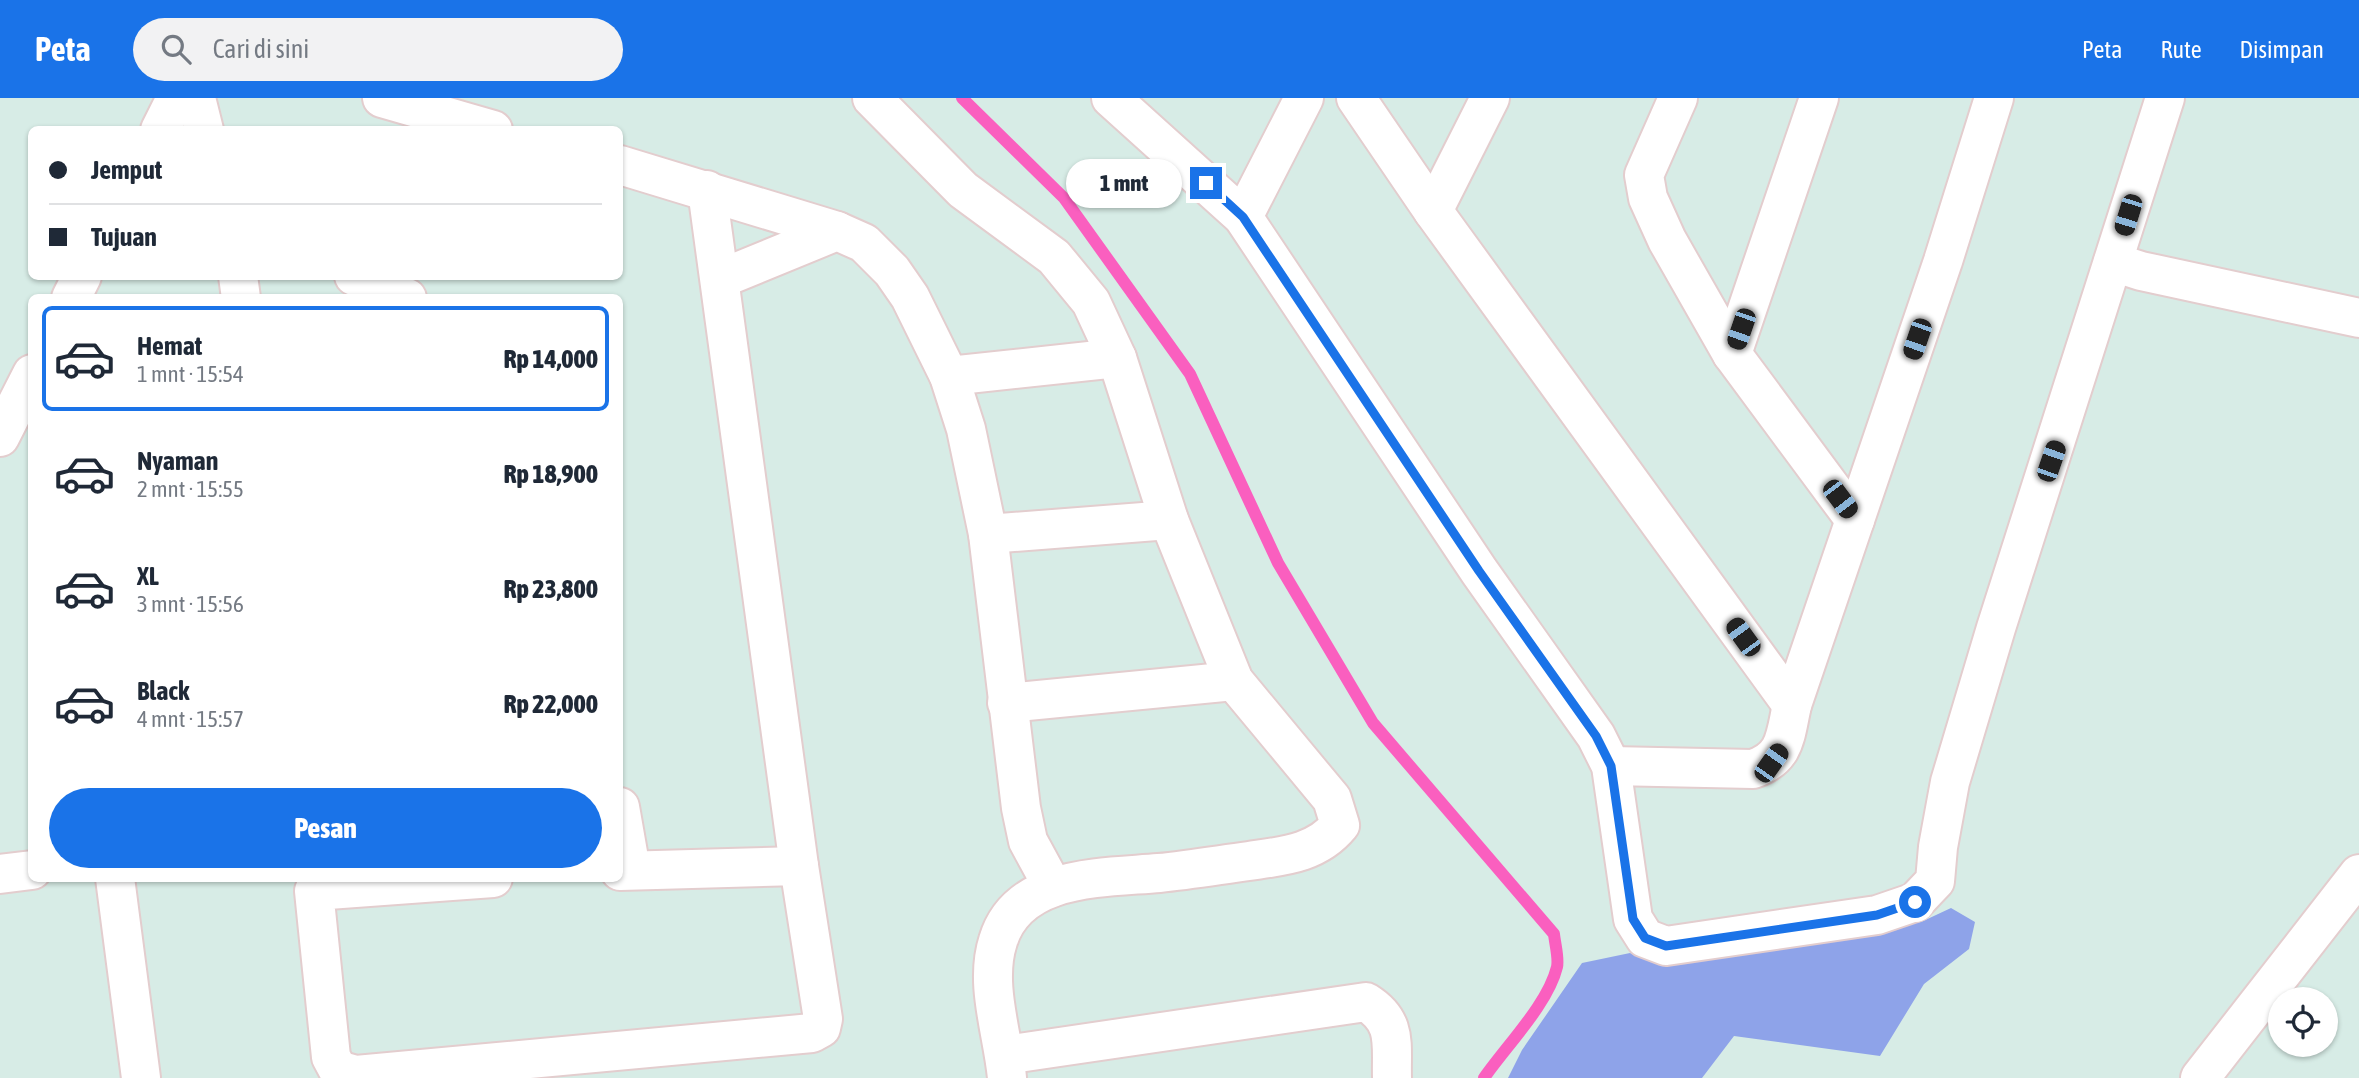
<!DOCTYPE html>
<html lang="id">
<head>
<meta charset="utf-8">
<style>
	:root { --surface:#fff; --page:#f2f2f3; --text:#1f2937; --muted:#747a83; --line:#e0e1e3; --accent:#1a73e8 }
	body { margin:0; font-family:"Asap Condensed",sans-serif; background:var(--page); color:var(--text); height:100vh; display:flex; flex-direction:column; font-size:26px; white-space:nowrap }
	* { box-sizing:border-box; margin:0 }
	p { font-size:23px; color:var(--muted) }
	.icon { flex:none; width:38px; height:38px; fill:none; stroke:currentColor; stroke-width:2; stroke-linecap:round; stroke-linejoin:round }
	.map { position:relative; flex:1; overflow:hidden }
	.details { position:absolute; left:28px; top:196px; width:595px; height:588px; display:flex; flex-direction:column; background:var(--surface); border-radius:10px; box-shadow:0 2px 5px #0004 }
	.details>* { flex:none }
	.banner { position:absolute; left:28px; top:28px; width:595px; height:154px; border-radius:10px; box-shadow:0 2px 5px #0004; display:grid; align-content:center; height:154px; padding:0 21px; background:var(--surface) }
	.controls { position:absolute; left:2268px; top:889px; display:grid; gap:14px }
	.controls a { display:grid; place-items:center; width:70px; height:70px; border-radius:50%; background:var(--surface); box-shadow:0 2px 5px #0004; font-size:35px }
	.end { position:absolute; width:32px; height:32px; margin:-16px; border:9px solid #1a73e8; background:#fff; box-shadow:0 0 0 4px #fff }
	.from { border-radius:50% }
	.bubble { position:absolute; height:49px; border-radius:24px; background:var(--surface); box-shadow:0 2px 5px #0004; font-size:23px; font-weight:800; line-height:49px; text-align:center }
	.car { position:absolute; width:21px; height:42px; margin:-21px -10px; border-radius:9px; box-shadow:0 0 5px 2px #0007; background:linear-gradient(#222 24%,#8ab4d8 0 40%,#222 0 76%,#8ab4d8 0 86%,#222 0) }
	.banner b { display:flex; align-items:center; gap:24px; height:66px; font-size:26px }
	.banner b+b { border-top:2px solid var(--line) }
	.banner i { width:18px; height:18px; background:var(--text) }
	ul { padding:12px 0 0; list-style:none }
	li { display:flex; align-items:center; gap:21px; height:105px; margin:0 14px 10px; padding:0 7px; border:4px solid transparent; border-radius:10px }
	li div { flex:1 }
	li b { display:block; font-size:26px }
	li em { font-style:normal; font-weight:800 }
	li.selected { border-color:var(--accent) }
	li>.icon { width:63px; height:63px; stroke-width:1.5 }
	.primary-button { display:flex; gap:14px; margin-top:auto; padding:14px 21px }
	.primary-button a { flex:1; height:80px; border-radius:42px; background:var(--accent); color:#fff; font-size:28px; font-weight:800; line-height:80px; text-align:center }
	header { display:flex; align-items:center; gap:42px; box-sizing:border-box; height:98px; padding:0 35px; background:var(--accent); color:#fff }
	header strong { font-size:33px }
	nav { display:flex; gap:38px; margin-inline-start:auto; font-size:24px }
	.search { width:490px; height:63px; background:var(--page); display:flex; align-items:center; gap:18px; box-sizing:border-box; padding:0 24px; border-radius:38px; color:var(--muted); font-size:26px }
	.map>svg:first-child { display:block }
	.green { fill:#8ea3e9 }
	.lines { fill:none; stroke-linecap:round; stroke-linejoin:round }
	.stream { stroke:#fa5fbf; stroke-width:12 }
	.street-casing { stroke:#e3cdce; stroke-width:42 }
	.secondary-casing { stroke:#e3cdce; stroke-width:42 }
	.street { stroke:#fff; stroke-width:38 }
	.secondary { stroke:#fff; stroke-width:38 }
	.route { stroke:#1a73e8; stroke-width:9 }
</style>
</head>
<body>
<header>
<strong>Peta</strong>
<div class="search"><svg class="icon" aria-label="search" viewBox="0 0 24 24"><circle cx="10" cy="10" r="6"/><path d="M15 15l6 6"/></svg>Cari di sini</div>
<nav><a>Peta</a><a>Rute</a><a>Disimpan</a></nav>
</header>
<div class="map">
<svg width="2359" height="980" viewBox="0 0 2359 980">
	<rect width="100%" height="100%" fill="#d7ece6"/>
	<!-- green -->
	<path class="green" d="M 1951,810 L 1975,824 L 1969,851 L 1924,886 L 1880,958 L 1734,938 L 1702,980 L 1508,980 L 1522,952 L 1582,865 L 1630,855 L 1652,864 L 1921,824 Z"/>
	<g class="lines">
		<!-- stream -->
		<path class="stream" d="M 962,0 L 1064,100 L 1190,276 L 1278,465 L 1373,625 L 1554,836 C 1555,846 1559,860 1557,869 C 1548,906 1507,947 1484,980"/>
		<!-- street casing -->
		<g class="street-casing">
			<g id="street">
				<path d="M 196,0 L 204,32"/>
				<path d="M 382,0 L 493,32"/>
				<path d="M 872,0 L 963,92 L 1054,159 L 1091,204 L 1117,260 L 1169,422 L 1234,583 L 1332,701 L 1340,727 C 1316,756 1283,758 1249,763 C 1219,767 1189,772 1159,775 C 1104,780 1018,776 998,843 C 984,886 1003,936 1007,980"/>
				<path d="M 1111,0 L 1243,119 L 1479,473 L 1596,638 L 1611,668 L 1633,821 L 1645,840 L 1666,848 L 1877,817 L 1915,804 L 1935,783 L 1938,749 L 1950,684 L 1996,530 L 2165,0"/>
				<path d="M 1356,0 L 1433,113 L 1792,607"/>
				<path d="M 1678,0 L 1644,77 L 1648,100 L 1667,142 L 1732,256 L 1855,422"/>
				<path d="M 160,32 L 176,0"/>
				<path d="M 620,67 L 837,133"/>
				<path d="M 1433,113 L 1490,0"/>
				<path d="M 1243,119 L 1304,0"/>
				<path d="M 2113,164 L 2141,173 L 2359,220"/>
				<path d="M 238,178 L 241,200"/>
				<path d="M 354,178 L 407,200"/>
				<path d="M 720,181 L 837,133 L 864,145 L 892,173 L 910,199 L 949,278 L 966,331 L 988,436 L 1021,710 L 1028,743 L 1053,789"/>
				<path d="M 71,200 L 82,178"/>
				<path d="M 1732,256 L 1819,0"/>
				<path d="M 949,278 L 1117,260"/>
				<path d="M 0,339 L 32,276"/>
				<path d="M 988,436 L 1169,422"/>
				<path d="M 1007,605 L 1234,583"/>
				<path d="M 1611,668 L 1753,671 C 1786,660 1785,638 1792,607 L 1943,163 L 1994,0"/>
				<path d="M 620,709 L 631,772"/>
				<path d="M 620,773 L 799,768"/>
				<path d="M 0,776 L 32,772"/>
				<path d="M 115,780 L 141,980"/>
				<path d="M 493,780 L 314,793 L 331,959 L 338,972 L 356,977 L 812,935 L 821,930 L 823,921 L 799,768 L 707,92"/>
				<path d="M 1005,957 L 1366,904 C 1398,924 1391,946 1392,980"/>
			</g>
		</g>
		<!-- secondary casing -->
		<g class="secondary-casing">
			<path id="secondary" d="M 2200,980 L 2359,776"/>
		</g>
		<!-- street -->
		<use href="#street" class="street"/>
		<!-- secondary -->
		<use href="#secondary" class="secondary"/>
	</g>
	<g class="lines">
		<!-- route -->
		<path class="route" d="M 1206,85 L 1243,119 L 1479,473 L 1596,638 L 1611,668 L 1633,821 L 1645,840 L 1666,848 L 1877,817 L 1915,804"/>
	</g>
</svg>
<div class="controls">
<a><svg class="icon" aria-label="locate" viewBox="0 0 24 24"><circle cx="12" cy="12" r="6"/><path d="M12 2v4M12 18v4M2 12h4M18 12h4"/></svg></a>
</div>
<i class="end from" style="left:1915px;top:804px"></i>
<i class="end" style="left:1206px;top:85px"></i>
<div class="bubble" style="left:1066px;top:61px;width:116px">1 mnt</div>
<i class="car" style="left:2128px;top:117px;rotate:197deg"></i>
<i class="car" style="left:1741px;top:231px;rotate:199deg"></i>
<i class="car" style="left:1917px;top:241px;rotate:199deg"></i>
<i class="car" style="left:2051px;top:363px;rotate:19deg"></i>
<i class="car" style="left:1840px;top:401px;rotate:143deg"></i>
<i class="car" style="left:1743px;top:539px;rotate:324deg"></i>
<i class="car" style="left:1771px;top:665px;rotate:35deg"></i>
<div class="banner">
<b><i class="from"></i>Jemput</b>
<b><i></i>Tujuan</b>
</div>
<section class="details">
<ul>
<li class="selected"><svg class="icon" aria-label="car" viewBox="0 0 24 24"><path d="M5 17H2v-5l4-1 3-4h7l3 4 3 1v5h-3M9 17h6M6 11h13"/><circle cx="7" cy="17" r="2"/><circle cx="17" cy="17" r="2"/></svg><div><b>Hemat</b><p>1 mnt · 15:54</p></div><em>Rp 14,000</em></li>
<li><svg class="icon" aria-label="car" viewBox="0 0 24 24"><path d="M5 17H2v-5l4-1 3-4h7l3 4 3 1v5h-3M9 17h6M6 11h13"/><circle cx="7" cy="17" r="2"/><circle cx="17" cy="17" r="2"/></svg><div><b>Nyaman</b><p>2 mnt · 15:55</p></div><em>Rp 18,900</em></li>
<li><svg class="icon" aria-label="car" viewBox="0 0 24 24"><path d="M5 17H2v-5l4-1 3-4h7l3 4 3 1v5h-3M9 17h6M6 11h13"/><circle cx="7" cy="17" r="2"/><circle cx="17" cy="17" r="2"/></svg><div><b>XL</b><p>3 mnt · 15:56</p></div><em>Rp 23,800</em></li>
<li><svg class="icon" aria-label="car" viewBox="0 0 24 24"><path d="M5 17H2v-5l4-1 3-4h7l3 4 3 1v5h-3M9 17h6M6 11h13"/><circle cx="7" cy="17" r="2"/><circle cx="17" cy="17" r="2"/></svg><div><b>Black</b><p>4 mnt · 15:57</p></div><em>Rp 22,000</em></li>
</ul>
<div class="primary-button"><a>Pesan</a></div>
</section>
</div>
</body>
</html>
